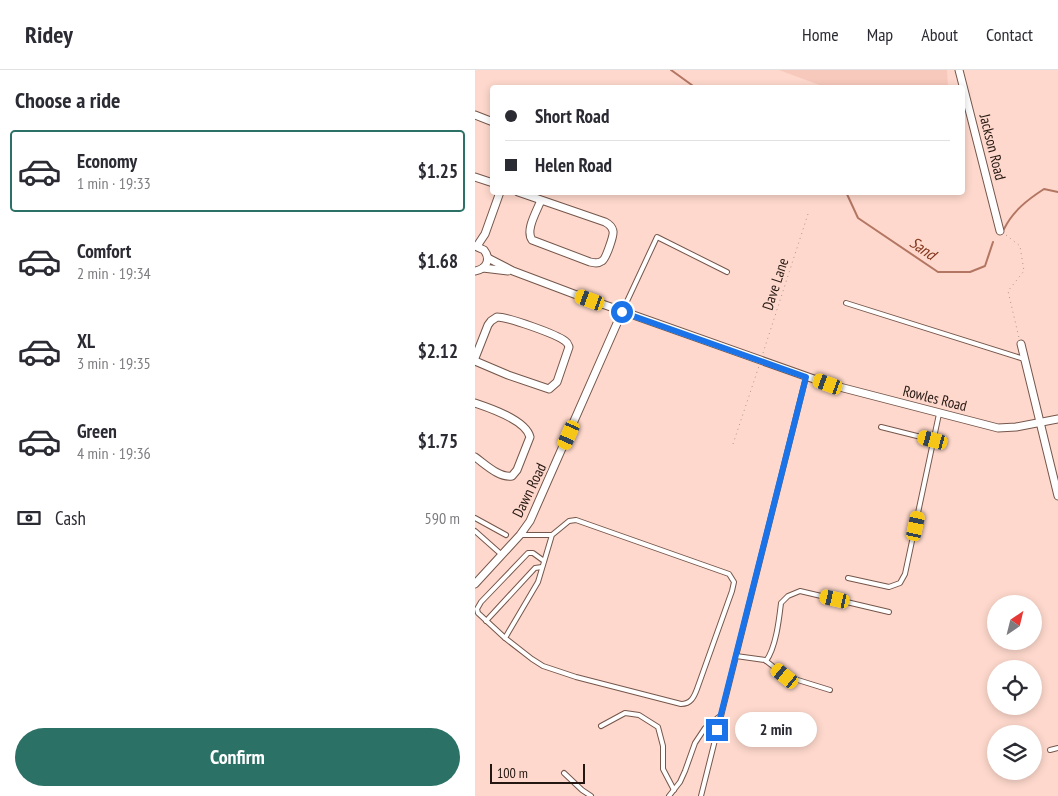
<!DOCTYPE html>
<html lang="en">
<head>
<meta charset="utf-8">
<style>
	:root { --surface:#fff; --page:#f7f7f7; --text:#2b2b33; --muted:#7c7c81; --line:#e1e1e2; --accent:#2b7166 }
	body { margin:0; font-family:"PT Sans Narrow",sans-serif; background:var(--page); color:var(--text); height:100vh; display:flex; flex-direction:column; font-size:19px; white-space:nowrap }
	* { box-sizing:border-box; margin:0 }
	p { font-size:16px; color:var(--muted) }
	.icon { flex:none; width:28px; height:28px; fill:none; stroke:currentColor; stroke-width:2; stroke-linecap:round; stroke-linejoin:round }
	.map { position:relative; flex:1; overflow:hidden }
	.drawer { display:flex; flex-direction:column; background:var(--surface); width:475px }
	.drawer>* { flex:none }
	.top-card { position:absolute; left:15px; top:15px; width:475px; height:110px; border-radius:5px; box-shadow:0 2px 8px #0003; display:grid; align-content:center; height:110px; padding:0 15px; background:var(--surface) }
	.needle { width:32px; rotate:35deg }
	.controls { position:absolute; left:512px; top:525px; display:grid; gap:10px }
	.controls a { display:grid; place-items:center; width:55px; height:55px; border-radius:50%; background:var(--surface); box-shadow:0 2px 8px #0003; font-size:25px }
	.scale { position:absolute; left:15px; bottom:12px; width:95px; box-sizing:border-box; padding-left:5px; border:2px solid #241712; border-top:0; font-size:14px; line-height:18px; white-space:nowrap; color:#241712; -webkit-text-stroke:4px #fed8cc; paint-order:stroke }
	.end { position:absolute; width:22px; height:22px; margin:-11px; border:6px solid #1a73e8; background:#fff; box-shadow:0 0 0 2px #fff }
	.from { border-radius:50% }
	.bubble { position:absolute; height:35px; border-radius:18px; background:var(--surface); box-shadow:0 2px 8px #0003; font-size:16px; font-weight:600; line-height:35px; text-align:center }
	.car { position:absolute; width:15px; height:30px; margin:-15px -8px; border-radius:6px; box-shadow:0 0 4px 1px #0007; background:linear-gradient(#f5c518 24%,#345 0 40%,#f5c518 0 76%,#345 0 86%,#f5c518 0) }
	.top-card b { display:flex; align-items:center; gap:18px; height:48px; font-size:19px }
	.top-card b+b { border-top:1px solid var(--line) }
	.top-card i { width:12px; height:12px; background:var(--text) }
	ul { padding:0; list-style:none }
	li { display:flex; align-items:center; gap:15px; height:82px; margin:0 10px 8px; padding:0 5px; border:2px solid transparent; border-radius:5px }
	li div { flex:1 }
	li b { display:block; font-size:19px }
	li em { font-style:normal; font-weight:600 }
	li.active { border-color:var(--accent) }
	li>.icon { width:45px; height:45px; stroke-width:1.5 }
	h2 { padding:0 15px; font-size:22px; line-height:60px }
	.pay { display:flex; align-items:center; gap:12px; height:55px; padding:0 15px; font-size:19px }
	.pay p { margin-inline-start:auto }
	.primary-button { display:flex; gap:10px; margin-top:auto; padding:10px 15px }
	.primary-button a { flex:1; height:58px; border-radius:30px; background:var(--accent); color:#fff; font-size:20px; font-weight:600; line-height:58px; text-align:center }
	header { display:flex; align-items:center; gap:30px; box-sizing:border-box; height:70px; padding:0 25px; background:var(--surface); border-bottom:1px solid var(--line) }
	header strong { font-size:24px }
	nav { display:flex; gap:28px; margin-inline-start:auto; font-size:18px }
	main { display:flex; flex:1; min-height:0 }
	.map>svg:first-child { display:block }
	.built { fill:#f7c9bc }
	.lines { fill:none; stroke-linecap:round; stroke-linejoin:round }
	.stream { stroke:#b37663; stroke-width:2 }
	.service-casing { stroke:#75564b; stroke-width:6 }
	.minor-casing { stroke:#75564b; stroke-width:9 }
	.path { stroke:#b2958b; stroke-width:1; stroke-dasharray:1 4; stroke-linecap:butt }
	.service { stroke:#fff; stroke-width:4 }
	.minor { stroke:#fff; stroke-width:7 }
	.route { stroke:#1a73e8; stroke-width:6 }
	.labels { text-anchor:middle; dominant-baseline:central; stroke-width:4.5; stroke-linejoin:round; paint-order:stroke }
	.street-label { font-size:15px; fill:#241712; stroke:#fed8cc }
	.water-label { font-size:16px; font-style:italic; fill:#83361d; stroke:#fed8cc }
</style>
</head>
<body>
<header>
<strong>Ridey</strong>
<nav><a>Home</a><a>Map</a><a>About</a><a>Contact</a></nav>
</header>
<main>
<section class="drawer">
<h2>Choose a ride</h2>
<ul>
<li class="active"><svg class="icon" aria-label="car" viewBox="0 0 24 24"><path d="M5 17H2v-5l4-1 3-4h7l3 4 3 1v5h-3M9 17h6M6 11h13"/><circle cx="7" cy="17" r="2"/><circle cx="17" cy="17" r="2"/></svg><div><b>Economy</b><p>1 min · 19:33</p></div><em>$1.25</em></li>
<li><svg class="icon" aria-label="car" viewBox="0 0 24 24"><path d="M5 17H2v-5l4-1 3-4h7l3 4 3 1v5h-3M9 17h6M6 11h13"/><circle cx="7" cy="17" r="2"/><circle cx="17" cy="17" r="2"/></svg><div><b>Comfort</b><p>2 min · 19:34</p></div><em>$1.68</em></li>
<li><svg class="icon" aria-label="car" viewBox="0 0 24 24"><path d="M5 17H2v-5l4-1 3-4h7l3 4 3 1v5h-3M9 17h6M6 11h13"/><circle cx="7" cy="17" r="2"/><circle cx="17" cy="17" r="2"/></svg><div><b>XL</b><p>3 min · 19:35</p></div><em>$2.12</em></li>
<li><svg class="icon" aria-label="car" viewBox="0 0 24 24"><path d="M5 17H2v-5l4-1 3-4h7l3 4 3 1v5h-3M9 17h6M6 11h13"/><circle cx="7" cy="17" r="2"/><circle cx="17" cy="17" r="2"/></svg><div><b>Green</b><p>4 min · 19:36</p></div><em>$1.75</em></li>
</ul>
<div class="pay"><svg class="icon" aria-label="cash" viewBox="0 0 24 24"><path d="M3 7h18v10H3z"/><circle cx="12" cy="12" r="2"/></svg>Cash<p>590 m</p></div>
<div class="primary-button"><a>Confirm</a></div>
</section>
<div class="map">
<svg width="583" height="726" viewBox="0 0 583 726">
	<rect width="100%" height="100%" fill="#fed8cc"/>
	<!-- built -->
	<path class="built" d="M 304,0 L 472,0 L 473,17 L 350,17 Z"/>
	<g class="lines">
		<!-- stream -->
		<g class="stream">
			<path d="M 196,0 L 221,18"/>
			<path d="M 371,122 L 383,148 L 463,202 L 495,202 L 510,196 L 518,172"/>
			<path d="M 529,159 C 538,141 552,130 569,119 L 583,122"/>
		</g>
		<!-- service casing -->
		<g class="service-casing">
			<g id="service">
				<path d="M 371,233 L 549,289"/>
				<path d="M 147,242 L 182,167 L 252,202"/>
				<path d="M 406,357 L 458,370"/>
				<path d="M 0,448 L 31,465"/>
				<path d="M 0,461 L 27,485"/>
				<path d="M 46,465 L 77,465 L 94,451 L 101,450 L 254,504 L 259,512 L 257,521 L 222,619 C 219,627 216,634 206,634 L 101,607 L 68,596 L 57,589 L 30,568 L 63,512 L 77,465"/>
				<path d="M 373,508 L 414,517 L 425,513 L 430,504 L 464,344"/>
				<path d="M 11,551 L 60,498 L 67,497"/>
				<path d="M 30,568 L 3,543 L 2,539 L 6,532 L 53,483 L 58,483 L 69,491"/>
				<path d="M 261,586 L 290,590 L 310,606 L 355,620"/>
				<path d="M 291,591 C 301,577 304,550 306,533 L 313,526 L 325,521 L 414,542"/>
				<path d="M 126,656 L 150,643 L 164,645 L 183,657 L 188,676 L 188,699 L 199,720"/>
				<path d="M 575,680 L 583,678"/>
				<path d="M 89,703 L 107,720 L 116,726"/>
				<path d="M 194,726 L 205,712 L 210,701 L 220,673 L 230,658 L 245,646"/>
				<path d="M 226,726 L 331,307"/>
			</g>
		</g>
		<!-- minor casing -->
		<g class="minor-casing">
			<g id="minor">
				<path d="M 484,0 L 525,161"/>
				<path d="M 0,45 L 18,52"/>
				<path d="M 0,107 L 18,113"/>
				<path d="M 43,122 L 130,152 C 134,154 137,156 138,161 C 139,165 131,189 127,191 C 123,194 119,193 115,192 L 57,170 C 50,160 62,141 66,130"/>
				<path d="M 0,176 L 9,180 C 16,189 12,199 0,201"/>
				<path d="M 2,176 L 10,164 L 25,122"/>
				<path d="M 13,188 L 38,201 L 99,224 L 353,314 L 523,358 L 541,357 L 583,349"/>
				<path d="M 8,198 L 33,201"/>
				<path d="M 546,274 L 583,426"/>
				<path d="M 0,288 L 13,255 L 16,251 L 22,247 C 33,247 81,264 90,271 C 93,273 93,274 94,277 L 82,312 L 74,319 L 33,305 L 0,291"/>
				<path d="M 0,333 C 15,338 51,350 55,367 L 42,400 L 37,406 C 24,408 10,394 0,387"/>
				<path d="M 0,514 L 45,465 L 55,451 L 147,242"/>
			</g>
		</g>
		<!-- path -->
		<g class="path">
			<path d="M 531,165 L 545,176 L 549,201 L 533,221 L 544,268"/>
			<path d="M 288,283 L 333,144"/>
			<path d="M 258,374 L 284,296"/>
		</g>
		<!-- service -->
		<use href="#service" class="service"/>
		<!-- minor -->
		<use href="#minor" class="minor"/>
	</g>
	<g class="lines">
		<!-- route -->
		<path class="route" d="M 147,242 L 331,307 L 242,660"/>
	</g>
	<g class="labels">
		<!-- street labels -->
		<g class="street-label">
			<text transform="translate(518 77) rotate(76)">Jackson Road</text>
			<text transform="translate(300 214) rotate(-72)">Dave Lane</text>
			<text transform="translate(460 328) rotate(14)">Rowles Road</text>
			<text transform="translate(54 420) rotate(-64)">Dawn Road</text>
		</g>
		<!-- water labels -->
		<g class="water-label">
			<text transform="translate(448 178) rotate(34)">Sand</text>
		</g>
	</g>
</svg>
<div class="controls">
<a><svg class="needle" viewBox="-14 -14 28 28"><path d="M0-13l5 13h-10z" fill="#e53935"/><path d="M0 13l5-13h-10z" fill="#7c7c81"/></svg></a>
<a><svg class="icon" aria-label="locate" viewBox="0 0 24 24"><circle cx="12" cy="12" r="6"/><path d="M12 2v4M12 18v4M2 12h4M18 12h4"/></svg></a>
<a><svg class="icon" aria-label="layers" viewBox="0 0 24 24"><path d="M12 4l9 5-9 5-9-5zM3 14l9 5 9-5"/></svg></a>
</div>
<div class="scale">100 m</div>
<i class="end from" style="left:147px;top:242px"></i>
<i class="end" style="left:242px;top:660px"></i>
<div class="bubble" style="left:260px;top:642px;width:82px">2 min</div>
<i class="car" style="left:115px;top:230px;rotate:290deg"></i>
<i class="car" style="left:353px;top:314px;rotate:290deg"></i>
<i class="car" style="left:94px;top:365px;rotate:204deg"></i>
<i class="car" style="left:458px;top:370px;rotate:285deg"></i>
<i class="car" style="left:441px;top:456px;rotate:12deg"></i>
<i class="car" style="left:360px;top:529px;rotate:283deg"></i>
<i class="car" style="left:310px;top:606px;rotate:309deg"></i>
<div class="top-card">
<b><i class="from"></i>Short Road</b>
<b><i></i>Helen Road</b>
</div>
</div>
</main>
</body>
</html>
